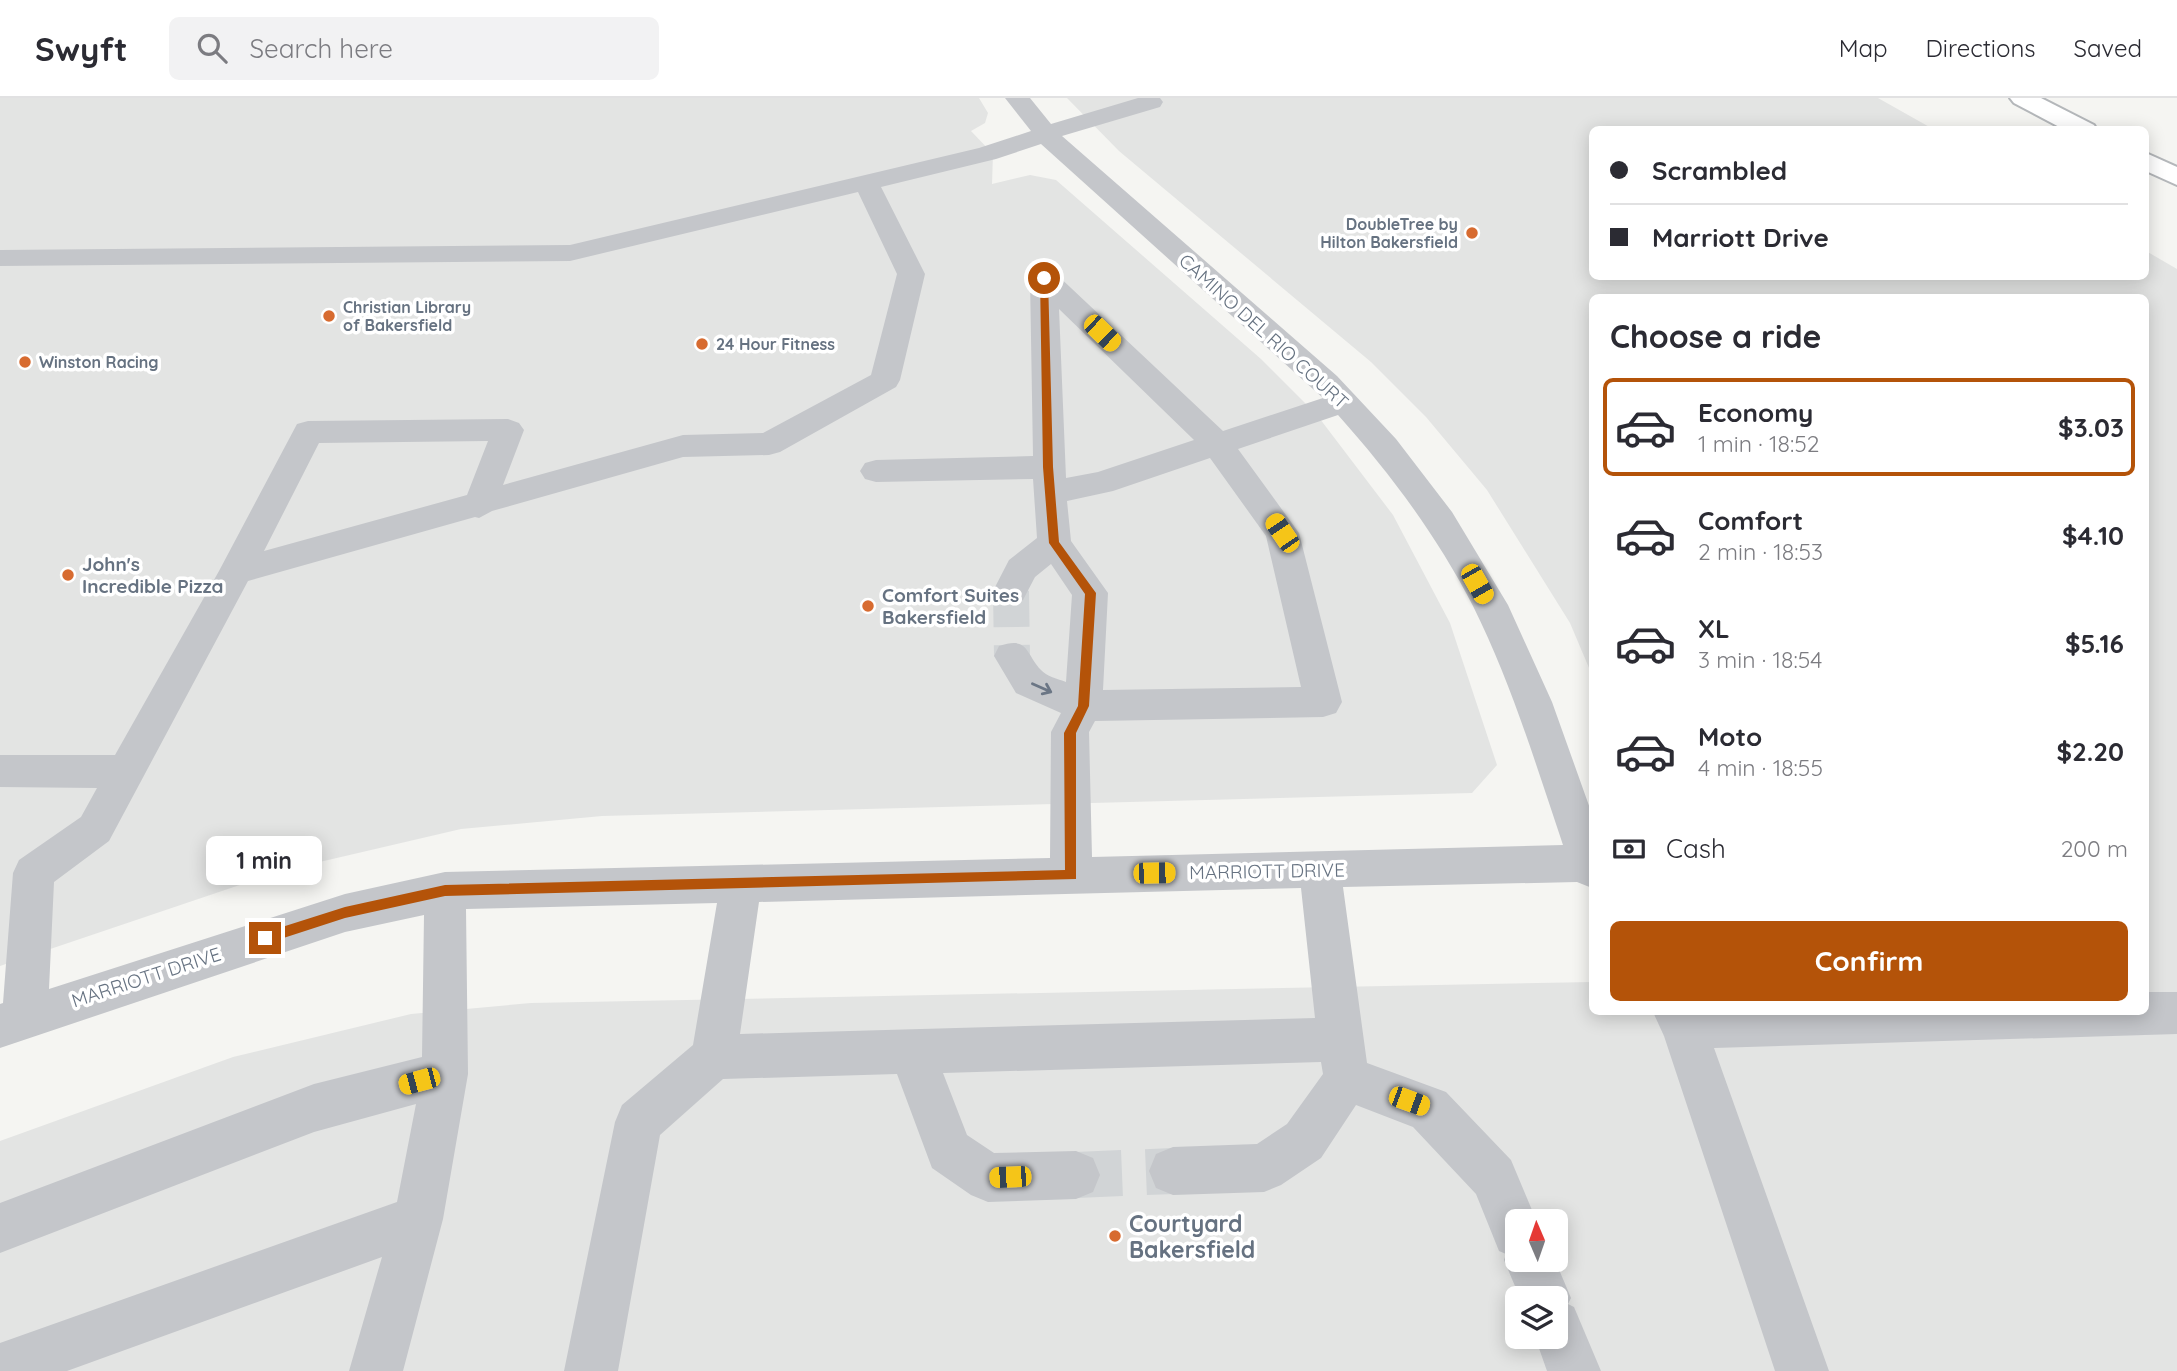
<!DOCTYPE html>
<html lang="en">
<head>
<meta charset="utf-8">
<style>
	:root { --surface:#fff; --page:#f2f2f3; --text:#2b2b33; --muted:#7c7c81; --line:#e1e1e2; --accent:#b45309 }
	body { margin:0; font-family:Quicksand,sans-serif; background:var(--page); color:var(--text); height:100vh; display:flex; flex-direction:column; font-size:26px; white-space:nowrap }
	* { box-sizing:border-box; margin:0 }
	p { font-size:23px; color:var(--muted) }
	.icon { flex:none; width:38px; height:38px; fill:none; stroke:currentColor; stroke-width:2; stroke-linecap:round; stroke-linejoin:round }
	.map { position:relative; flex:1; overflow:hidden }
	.sheet { position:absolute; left:1589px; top:196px; width:560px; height:721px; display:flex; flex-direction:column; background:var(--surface); border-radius:10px; box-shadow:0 4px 18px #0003 }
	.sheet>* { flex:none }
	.hud { position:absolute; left:1589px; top:28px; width:560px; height:154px; border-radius:10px; box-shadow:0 4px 18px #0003; display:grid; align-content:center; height:154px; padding:0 21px; background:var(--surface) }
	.needle { width:46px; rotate:358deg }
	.buttons { position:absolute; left:1505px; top:1111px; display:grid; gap:14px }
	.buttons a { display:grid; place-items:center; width:63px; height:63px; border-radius:10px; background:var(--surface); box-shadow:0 4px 18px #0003; font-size:35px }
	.end { position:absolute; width:32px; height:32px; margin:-16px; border:9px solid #b45309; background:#fff; box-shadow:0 0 0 4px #fff }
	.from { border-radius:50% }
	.bubble { position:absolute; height:49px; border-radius:10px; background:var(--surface); box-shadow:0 4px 18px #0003; font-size:23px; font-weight:700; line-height:49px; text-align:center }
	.car { position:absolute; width:21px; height:42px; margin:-21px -10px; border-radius:9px; box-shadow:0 0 5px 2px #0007; background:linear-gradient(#f5c518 24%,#345 0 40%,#f5c518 0 76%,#345 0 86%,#f5c518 0) }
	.hud b { display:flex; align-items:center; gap:24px; height:66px; font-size:26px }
	.hud b+b { border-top:2px solid var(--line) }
	.hud i { width:18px; height:18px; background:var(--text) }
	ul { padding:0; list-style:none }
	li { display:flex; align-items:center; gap:21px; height:98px; margin:0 14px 10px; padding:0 7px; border:4px solid transparent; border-radius:10px }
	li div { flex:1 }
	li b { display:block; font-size:26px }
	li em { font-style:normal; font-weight:700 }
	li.active { border-color:var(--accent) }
	li>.icon { width:63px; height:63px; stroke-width:1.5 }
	h2 { padding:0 21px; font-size:32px; line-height:84px }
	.pay { display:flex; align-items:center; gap:18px; height:77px; padding:0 21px; font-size:26px }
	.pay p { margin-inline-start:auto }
	.cta { display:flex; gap:14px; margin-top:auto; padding:14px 21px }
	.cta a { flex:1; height:80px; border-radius:10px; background:var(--accent); color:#fff; font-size:28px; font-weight:700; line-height:80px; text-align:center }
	header { display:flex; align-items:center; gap:42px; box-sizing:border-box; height:98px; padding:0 35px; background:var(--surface); border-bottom:2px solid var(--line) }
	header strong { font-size:33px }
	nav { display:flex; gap:38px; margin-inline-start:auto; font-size:24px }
	.search { width:490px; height:63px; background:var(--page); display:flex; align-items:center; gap:18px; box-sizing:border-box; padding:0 24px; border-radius:10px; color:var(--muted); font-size:26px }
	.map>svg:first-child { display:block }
	.built { fill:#e3e4e3; fill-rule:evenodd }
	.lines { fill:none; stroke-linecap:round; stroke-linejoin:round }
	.minor-tunnel-far1 { stroke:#d1d4d6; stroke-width:36; stroke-dasharray:36 18; stroke-linecap:butt }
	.minor-tunnel { stroke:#d1d4d6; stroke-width:46; stroke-dasharray:46 24; stroke-linecap:butt }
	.highway-casing { stroke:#b4b7ba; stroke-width:4 }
	.minor { fill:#c4c6ca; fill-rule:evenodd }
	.highway { fill:#fff; fill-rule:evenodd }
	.oneway { stroke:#6b7685 }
	.route { fill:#b45309 }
	.poi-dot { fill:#d76b30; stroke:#fff; stroke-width:2.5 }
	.labels { text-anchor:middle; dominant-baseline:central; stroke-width:7; stroke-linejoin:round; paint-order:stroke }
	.far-poi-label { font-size:16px; font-weight:bold; fill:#667281; stroke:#fff; text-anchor:start }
	.street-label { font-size:19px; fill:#667281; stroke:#fff }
	.poi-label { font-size:19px; font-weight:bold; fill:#667281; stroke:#fff; text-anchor:start }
	.near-poi-label { font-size:23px; font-weight:bold; fill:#667281; stroke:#fff; text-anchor:start }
</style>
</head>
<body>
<header>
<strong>Swyft</strong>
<div class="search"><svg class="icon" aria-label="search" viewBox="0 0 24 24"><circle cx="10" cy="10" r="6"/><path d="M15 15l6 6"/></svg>Search here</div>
<nav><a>Map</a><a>Directions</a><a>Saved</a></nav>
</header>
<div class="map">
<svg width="2177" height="1273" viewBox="0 0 2177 1273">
	<rect width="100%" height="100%" fill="#f5f5f2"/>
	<!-- built -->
	<g class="built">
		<path d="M 0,0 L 979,0 L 988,15 L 985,25 L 971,33 L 993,56 L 992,86 L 1030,77 L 1056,82 L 1261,261 L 1317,317 L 1393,417 L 1450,525 L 1497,667 L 1472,695 L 602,718 L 461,731 L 281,773 L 0,868 Z"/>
		<path d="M 1067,0 L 1878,0 L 1933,31 L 1592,32 L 1592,178 L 2146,178 L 2146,153 L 2177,171 L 2177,1273 L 0,1273 L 0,1043 L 233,959 L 411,916 L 531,905 L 1592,884 L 1592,914 L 2146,914 L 2146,200 L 1592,200 L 1592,577 L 1570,525 L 1487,392 L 1426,319 L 1371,264 L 1119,53 ZM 1517,1124 L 1556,1124 L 1556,1162 L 1517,1162 ZM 1517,1200 L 1556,1200 L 1556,1239 L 1517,1239 Z"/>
	</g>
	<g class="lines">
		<!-- minor-tunnel-far1 -->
		<path class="minor-tunnel-far1" d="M 1011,493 L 1012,558"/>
		<!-- minor-tunnel -->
		<path class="minor-tunnel" d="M 1076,1077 L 1173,1073"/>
		<!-- highway casing -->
		<g class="highway-casing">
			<g id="highway">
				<path d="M 2010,0 L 2041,0 L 2094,27 L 2097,32 L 2065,32 L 2014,5 Z"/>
				<path d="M 2146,55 L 2177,69 L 2177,87 L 2146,73 Z"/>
			</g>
		</g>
		<!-- minor -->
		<g class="minor">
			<path d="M 1005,0 L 1030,0 L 1051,26 L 1138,0 L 1160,0 L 1163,4 L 1160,9 L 1062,38 L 1337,278 L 1396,341 L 1452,414 L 1508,507 L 1552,604 L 1592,716 L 1592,790 L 1577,784 L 1343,789 L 1367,965 L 1446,994 L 1511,1062 L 1537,1124 L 1517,1124 L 1517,1162 L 1555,1162 L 1571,1200 L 1568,1206 L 1574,1209 L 1601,1273 L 1547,1273 L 1535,1239 L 1556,1239 L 1556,1200 L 1520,1200 L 1504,1162 L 1506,1156 L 1499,1153 L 1476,1096 L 1413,1029 L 1356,1007 L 1321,1060 L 1281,1087 L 1264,1094 L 1173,1097 L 1156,1090 L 1149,1073 L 1156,1056 L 1173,1049 L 1257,1046 L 1287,1026 L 1323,976 L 1321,964 L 943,975 L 967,1037 L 994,1055 L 1076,1053 L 1093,1060 L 1100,1077 L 1093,1094 L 1076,1101 L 988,1104 L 971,1097 L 932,1070 L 897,976 L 723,981 L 660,1037 L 618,1273 L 564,1273 L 615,1024 L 622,1007 L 693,947 L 717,805 L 466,811 L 468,976 L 443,1121 L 403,1273 L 349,1273 L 382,1159 L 67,1273 L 0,1273 L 0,1245 L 397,1104 L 416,1006 L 314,1034 L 0,1155 L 0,1105 L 314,986 L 422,959 L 424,817 L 345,834 L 0,950 L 0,906 L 3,905 L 13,775 L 19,762 L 81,719 L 97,690 L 0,689 L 0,657 L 115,657 L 219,473 L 297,326 L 308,323 L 508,321 L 519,325 L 524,332 L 503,387 L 683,337 L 763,335 L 871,277 L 897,176 L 858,94 L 570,163 L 0,168 L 0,152 L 570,147 L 979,50 L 1031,33 ZM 1041,46 L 1323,300 L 1223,333 L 1054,174 L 1044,172 L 1034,174 L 1030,180 L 1033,358 L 876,362 L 865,365 L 860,373 L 865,381 L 876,384 L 1033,381 L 1037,440 L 1009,462 L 993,493 L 999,502 L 1011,506 L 1023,502 L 1035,479 L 1051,466 L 1072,497 L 1066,584 C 1058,581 1046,578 1041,572 C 1025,555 1029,538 999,548 L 994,558 L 1016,595 L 1061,615 L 1051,634 L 1050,760 L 445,774 L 345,796 L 49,891 L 54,784 L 109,743 L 248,483 L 475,419 L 479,420 L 492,413 L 683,359 L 769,357 L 780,354 L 896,289 L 900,282 L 925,176 L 881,89 L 996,61 ZM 1059,211 L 1194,342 L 1098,374 L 1066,380 ZM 1338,317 C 1390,375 1437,438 1473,508 C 1511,584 1536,667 1563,747 L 1092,759 L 1089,634 L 1095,623 L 1323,619 L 1336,615 L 1342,604 L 1299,435 L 1238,351 ZM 488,343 L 467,397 L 264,453 L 319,345 ZM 1210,360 L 1266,438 L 1301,589 L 1103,592 L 1108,495 L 1071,443 L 1067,403 L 1113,393 ZM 1301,790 L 1315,920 L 740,936 L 759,804 Z"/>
			<path d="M 2146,894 L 2177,894 L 2177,936 L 1714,950 L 1829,1273 L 1775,1273 L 1664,938 L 1653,914 L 2146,914 Z"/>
		</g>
		<!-- highway -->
		<use href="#highway" class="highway"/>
	</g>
	<!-- one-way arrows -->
	<defs><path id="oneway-shaft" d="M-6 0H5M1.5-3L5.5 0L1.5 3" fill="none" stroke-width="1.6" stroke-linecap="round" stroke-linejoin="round" transform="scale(1.75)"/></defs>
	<use class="oneway" href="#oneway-shaft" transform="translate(1042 590) rotate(24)"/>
	<!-- route -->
	<path class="route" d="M 1044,178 L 1048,180 L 1053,369 L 1059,444 L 1096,495 L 1089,608 L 1076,635 L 1076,781 L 445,798 L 345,820 L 265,846 L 260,844 L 260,836 L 345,809 L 445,787 L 1065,772 L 1064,635 L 1078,608 L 1085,496 L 1049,445 L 1043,369 L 1040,180 Z"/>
	<!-- markers -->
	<g class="poi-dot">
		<circle cx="1472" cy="135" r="7"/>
		<circle cx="329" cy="218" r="7"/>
		<circle cx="702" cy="246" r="7"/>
		<circle cx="25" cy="264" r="7"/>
		<circle cx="68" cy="477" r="7"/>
		<circle cx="868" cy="508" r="7"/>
		<circle cx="1115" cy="1138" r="7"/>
	</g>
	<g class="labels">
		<!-- far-poi labels -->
		<g class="far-poi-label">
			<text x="1458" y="126" text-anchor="end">DoubleTree by<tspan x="1458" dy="18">Hilton Bakersfield</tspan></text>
			<text x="343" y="209">Christian Library<tspan x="343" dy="18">of Bakersfield</tspan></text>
			<text x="716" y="246">24 Hour Fitness</text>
			<text x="39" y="264">Winston Racing</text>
		</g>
		<!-- street labels -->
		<g class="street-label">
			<text transform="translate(1264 233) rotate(42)">CAMINO DEL RIO COURT</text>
			<text transform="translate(1267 773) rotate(-1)">MARRIOTT DRIVE</text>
			<text transform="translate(146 879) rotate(-18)">MARRIOTT DRIVE</text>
		</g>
		<!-- poi labels -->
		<g class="poi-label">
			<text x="82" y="466">John's<tspan x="82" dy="22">Incredible Pizza</tspan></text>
			<text x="882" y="497">Comfort Suites<tspan x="882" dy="22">Bakersfield</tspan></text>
		</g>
		<!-- near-poi labels -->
		<g class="near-poi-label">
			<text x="1129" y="1125">Courtyard<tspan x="1129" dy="26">Bakersfield</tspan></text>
		</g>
	</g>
</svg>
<div class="buttons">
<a><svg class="needle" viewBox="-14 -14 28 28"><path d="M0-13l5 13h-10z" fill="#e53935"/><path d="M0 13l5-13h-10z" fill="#7c7c81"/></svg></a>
<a><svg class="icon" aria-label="layers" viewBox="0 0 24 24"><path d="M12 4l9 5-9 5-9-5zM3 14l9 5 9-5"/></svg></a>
</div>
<i class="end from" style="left:1044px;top:180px"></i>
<i class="end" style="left:265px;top:840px"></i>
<div class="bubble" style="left:206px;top:738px;width:116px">1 min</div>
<i class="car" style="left:1102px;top:235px;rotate:134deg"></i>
<i class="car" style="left:1282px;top:435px;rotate:326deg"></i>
<i class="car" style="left:1477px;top:486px;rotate:150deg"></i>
<i class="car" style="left:1154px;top:775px;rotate:89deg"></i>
<i class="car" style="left:419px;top:983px;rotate:255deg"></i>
<i class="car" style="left:1409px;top:1003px;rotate:110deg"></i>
<i class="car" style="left:1010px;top:1079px;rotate:268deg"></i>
<div class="hud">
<b><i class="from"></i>Scrambled</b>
<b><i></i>Marriott Drive</b>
</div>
<section class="sheet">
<h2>Choose a ride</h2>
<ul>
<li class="active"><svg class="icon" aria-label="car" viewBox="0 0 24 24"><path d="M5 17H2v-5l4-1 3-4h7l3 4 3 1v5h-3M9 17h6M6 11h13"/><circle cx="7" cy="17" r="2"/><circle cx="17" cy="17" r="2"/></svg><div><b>Economy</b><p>1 min · 18:52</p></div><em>$3.03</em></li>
<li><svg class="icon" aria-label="car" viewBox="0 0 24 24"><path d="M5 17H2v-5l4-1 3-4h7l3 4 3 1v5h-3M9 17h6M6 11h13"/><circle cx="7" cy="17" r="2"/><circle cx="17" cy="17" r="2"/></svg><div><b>Comfort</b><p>2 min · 18:53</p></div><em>$4.10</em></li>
<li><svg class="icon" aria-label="car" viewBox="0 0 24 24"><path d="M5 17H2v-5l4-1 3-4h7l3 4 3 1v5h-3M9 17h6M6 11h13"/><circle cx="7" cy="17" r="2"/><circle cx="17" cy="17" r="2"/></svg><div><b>XL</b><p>3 min · 18:54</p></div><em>$5.16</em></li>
<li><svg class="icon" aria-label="car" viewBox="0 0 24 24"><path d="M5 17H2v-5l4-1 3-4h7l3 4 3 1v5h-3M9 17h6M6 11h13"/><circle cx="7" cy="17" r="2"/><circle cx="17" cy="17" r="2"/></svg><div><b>Moto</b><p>4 min · 18:55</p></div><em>$2.20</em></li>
</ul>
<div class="pay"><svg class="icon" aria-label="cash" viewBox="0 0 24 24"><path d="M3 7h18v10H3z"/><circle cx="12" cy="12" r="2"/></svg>Cash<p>200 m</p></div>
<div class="cta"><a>Confirm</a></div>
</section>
</div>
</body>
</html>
